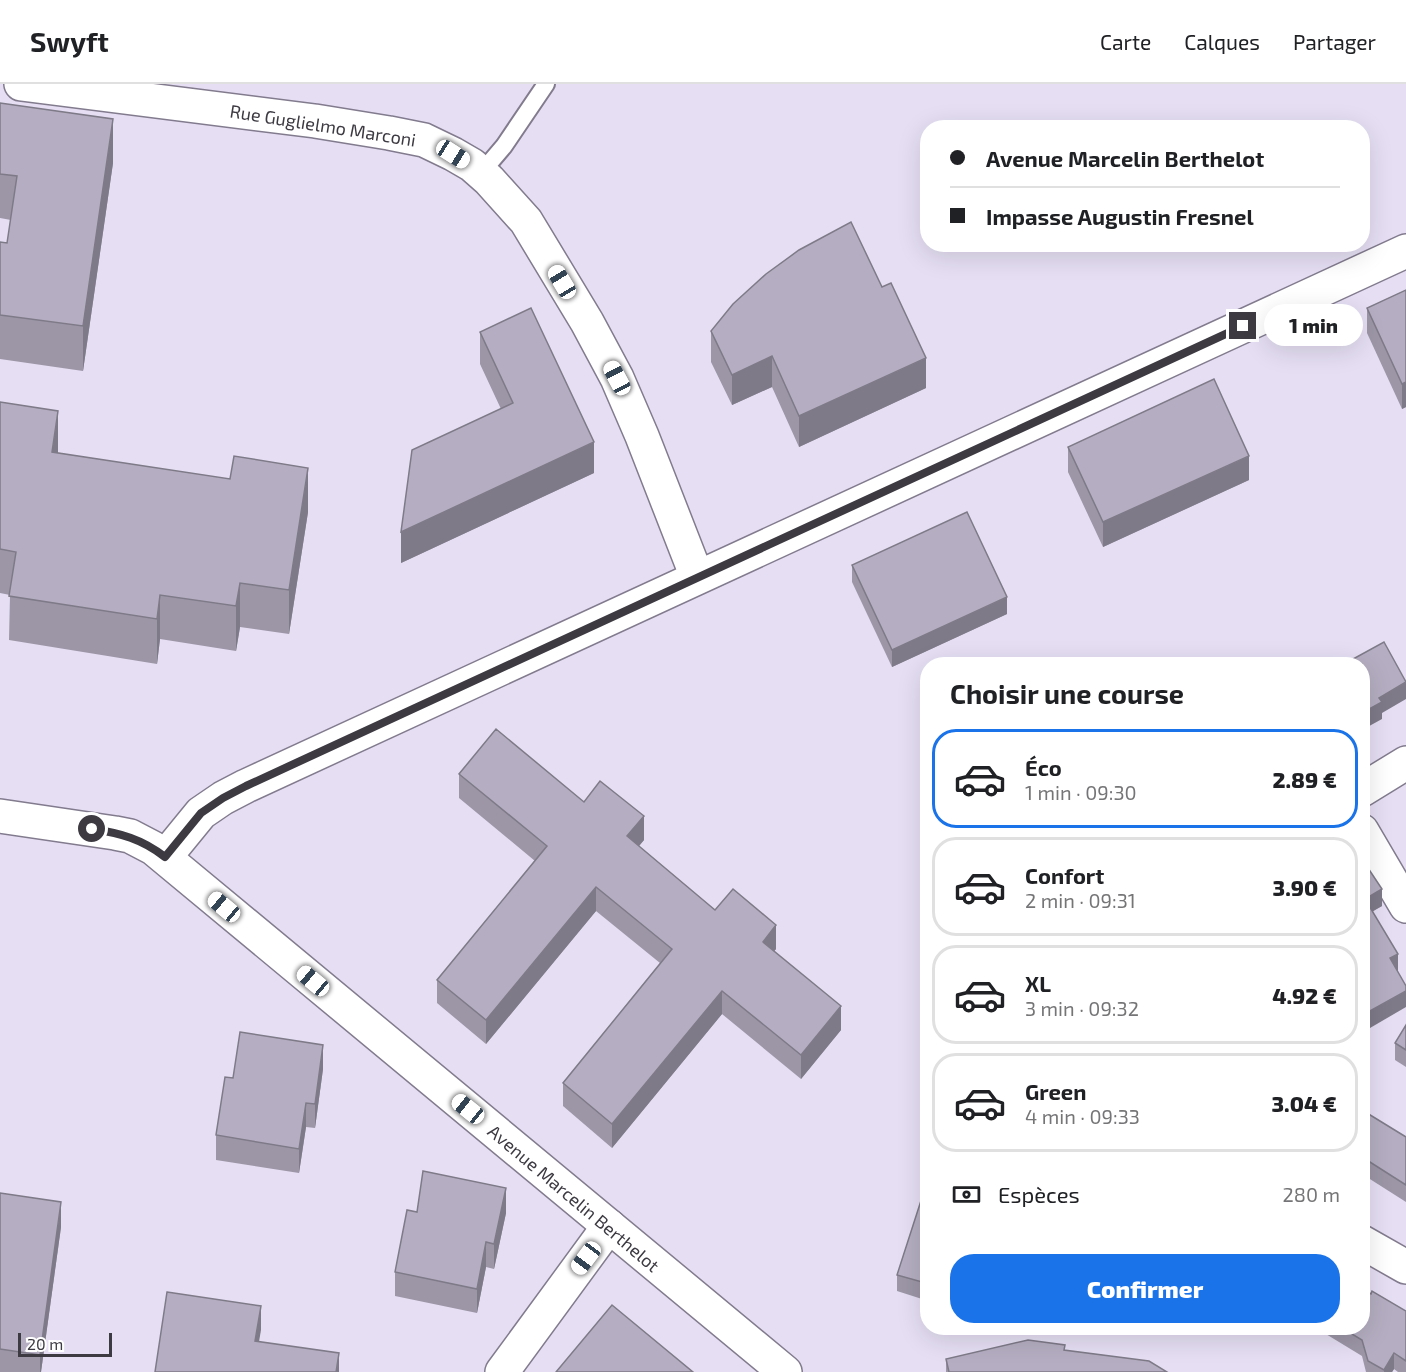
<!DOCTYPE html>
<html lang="fr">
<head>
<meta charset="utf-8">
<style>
	:root { --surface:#fff; --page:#f6f6f6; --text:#202124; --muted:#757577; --line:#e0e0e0; --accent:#1a73e8 }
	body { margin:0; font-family:"Exo 2",sans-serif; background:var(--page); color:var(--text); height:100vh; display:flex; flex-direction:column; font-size:22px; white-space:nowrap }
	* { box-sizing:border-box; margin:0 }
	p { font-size:20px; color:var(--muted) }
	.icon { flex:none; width:33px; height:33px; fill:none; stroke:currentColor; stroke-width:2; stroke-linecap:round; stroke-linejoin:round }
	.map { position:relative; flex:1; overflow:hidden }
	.sheet { position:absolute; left:920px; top:573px; width:450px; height:678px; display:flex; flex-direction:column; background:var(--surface); border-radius:24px; box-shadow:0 6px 24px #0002 }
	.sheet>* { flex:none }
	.top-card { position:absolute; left:920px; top:36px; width:450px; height:132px; border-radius:24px; box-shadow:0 6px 24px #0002; display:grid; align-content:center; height:132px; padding:0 30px; background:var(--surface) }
	.scale { position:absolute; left:18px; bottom:15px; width:94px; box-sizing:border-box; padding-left:6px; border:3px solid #3d3a42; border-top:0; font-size:16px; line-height:21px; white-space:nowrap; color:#3d3a42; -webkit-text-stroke:4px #fff; paint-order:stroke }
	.end { position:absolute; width:27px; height:27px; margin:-14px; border:8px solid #3d3a42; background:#fff; box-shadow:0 0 0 3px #fff }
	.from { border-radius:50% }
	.bubble { position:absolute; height:42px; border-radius:21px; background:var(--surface); box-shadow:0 6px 24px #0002; font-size:20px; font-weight:800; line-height:42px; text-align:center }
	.car { position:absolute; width:18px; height:36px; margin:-18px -9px; border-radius:8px; box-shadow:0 0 4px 2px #0007; background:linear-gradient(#fff 24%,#345 0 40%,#fff 0 76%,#345 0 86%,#fff 0) }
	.top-card b { display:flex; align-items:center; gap:21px; height:57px; font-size:22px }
	.top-card b+b { border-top:2px solid var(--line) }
	.top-card i { width:15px; height:15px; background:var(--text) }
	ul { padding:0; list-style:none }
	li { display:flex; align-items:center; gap:18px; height:99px; margin:0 12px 9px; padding:0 18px; border:3px solid var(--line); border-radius:24px }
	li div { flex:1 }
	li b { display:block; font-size:22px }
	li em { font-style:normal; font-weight:800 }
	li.selected { border-color:var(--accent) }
	li>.icon { width:54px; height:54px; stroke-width:1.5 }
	h2 { padding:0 30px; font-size:27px; line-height:72px }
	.pay { display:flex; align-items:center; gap:15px; height:66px; padding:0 30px; font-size:22px }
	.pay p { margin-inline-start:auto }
	.action { display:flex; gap:12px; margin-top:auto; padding:12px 30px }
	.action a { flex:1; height:69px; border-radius:24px; background:var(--accent); color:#fff; font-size:24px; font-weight:800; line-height:69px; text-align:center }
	header { display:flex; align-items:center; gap:36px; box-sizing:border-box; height:84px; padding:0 30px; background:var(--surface); border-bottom:2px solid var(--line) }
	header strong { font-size:28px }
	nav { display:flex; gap:33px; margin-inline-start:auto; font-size:21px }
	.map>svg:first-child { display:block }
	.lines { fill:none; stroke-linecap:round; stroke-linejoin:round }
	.service-casing { stroke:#827b8e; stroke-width:20 }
	.minor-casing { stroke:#827b8e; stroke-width:36 }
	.tertiary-casing { stroke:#827b8e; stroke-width:36 }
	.service { stroke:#fff; stroke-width:16 }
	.minor { stroke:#fff; stroke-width:33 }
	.tertiary { stroke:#fff; stroke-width:33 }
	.wall { fill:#9c96a7 }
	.shaded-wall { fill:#7f7a88 }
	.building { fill:#b5aec2; stroke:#7f7a88; stroke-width:1.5 }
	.route { stroke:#3d3a42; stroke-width:8 }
	.labels { text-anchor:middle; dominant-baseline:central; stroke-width:4.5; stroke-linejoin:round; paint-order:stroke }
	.street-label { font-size:18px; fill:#3d3a42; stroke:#fff }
</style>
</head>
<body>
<header>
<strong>Swyft</strong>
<nav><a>Carte</a><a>Calques</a><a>Partager</a></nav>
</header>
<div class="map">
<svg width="1406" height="1288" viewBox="0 0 1406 1288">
	<rect width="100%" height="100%" fill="#e6dff4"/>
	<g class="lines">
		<!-- service casing -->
		<g class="service-casing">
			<path id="service" d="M 481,89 L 504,62 L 546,0"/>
		</g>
		<!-- minor casing -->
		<g class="minor-casing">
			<g id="minor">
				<path d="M 21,0 L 315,37 L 389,49 L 424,56 L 453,70 L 472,81 L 489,96 L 526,137 L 587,238 L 617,294 L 642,352 L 697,493"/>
				<path d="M 1362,706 L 1406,679"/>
				<path d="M 1362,747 L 1406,822"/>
				<path d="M 165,773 L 201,729 L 223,714 L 246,702 L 1406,167"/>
				<path d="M 1362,1158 L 1406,1183"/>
				<path d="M 502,1288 L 609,1142"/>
			</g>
		</g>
		<!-- tertiary casing -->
		<g class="tertiary-casing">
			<path id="tertiary" d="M 0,732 L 115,749 L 130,752 L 153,764 L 785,1288"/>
		</g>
		<!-- service -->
		<use href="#service" class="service"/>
		<!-- minor -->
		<use href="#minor" class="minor"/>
		<!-- tertiary -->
		<use href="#tertiary" class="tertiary"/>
	</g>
	<!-- wall -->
	<g class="wall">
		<path d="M 0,19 L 113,79 L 83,287 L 0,275 L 0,158 L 7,159 L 11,136 L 0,134 Z"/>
		<path d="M 1406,206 L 1406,323 L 1402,325 L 1367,249 L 1367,224 Z"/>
		<path d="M 711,247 L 926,304 L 799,363 L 772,303 L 732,321 L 711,278 Z"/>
		<path d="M 480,248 L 594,389 L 401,479 L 501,325 L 480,280 Z"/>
		<path d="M 0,318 L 58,369 L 308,428 L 289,550 L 240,543 L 236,567 L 160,555 L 157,580 L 9,556 L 10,511 L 0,509 Z"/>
		<path d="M 1068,363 L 1249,396 L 1103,463 L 1068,388 Z"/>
		<path d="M 852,481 L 1007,530 L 892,583 L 852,498 Z"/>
		<path d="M 459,690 L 584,718 L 644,756 L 639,762 L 715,826 L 776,865 L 774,867 L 841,946 L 801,995 L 722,930 L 612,1064 L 563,1022 L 563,999 L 660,879 L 596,827 L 486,960 L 437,919 L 437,896 L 535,777 L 459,714 Z"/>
		<path d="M 1362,787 L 1382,822 L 1372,827 L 1398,887 L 1370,944 L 1362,930 Z"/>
		<path d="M 1406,941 L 1406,983 L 1395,976 L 1395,959 Z"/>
		<path d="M 323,985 L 315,1044 L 306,1043 L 299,1089 L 216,1076 L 216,1051 L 233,994 Z"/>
		<path d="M 1362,1026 L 1406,1053 L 1406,1118 L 1362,1090 Z"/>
		<path d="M 927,1098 L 922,1215 L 897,1207 L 897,1191 Z"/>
		<path d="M 0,1109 L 61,1143 L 41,1288 L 0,1288 Z"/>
		<path d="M 417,1128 L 506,1129 L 494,1185 L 486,1183 L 477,1229 L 395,1212 L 395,1188 Z"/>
		<path d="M 1371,1210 L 1406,1227 L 1406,1288 L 1398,1288 L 1394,1285 L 1392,1288 L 1366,1288 L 1362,1272 L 1316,1244 L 1362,1244 Z"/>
		<path d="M 1065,1266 L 1167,1288 L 946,1288 L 946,1275 Z"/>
	</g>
	<!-- shaded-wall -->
	<g class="shaded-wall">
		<path d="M 113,35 L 113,79 L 83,287 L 83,242 Z"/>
		<path d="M 772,272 L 772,303 L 732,321 L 732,291 Z"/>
		<path d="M 926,274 L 926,304 L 799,363 L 799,332 Z"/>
		<path d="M 1406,298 L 1406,323 L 1402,325 L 1402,300 Z"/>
		<path d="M 58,327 L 58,371 L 52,368 Z"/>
		<path d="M 594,358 L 594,389 L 401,479 L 401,448 Z"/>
		<path d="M 1249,372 L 1249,396 L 1103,463 L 1103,438 Z"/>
		<path d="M 308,384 L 308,428 L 289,550 L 289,506 Z"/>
		<path d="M 240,499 L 240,543 L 236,567 L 236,522 Z"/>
		<path d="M 160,511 L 160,555 L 157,580 L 157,535 Z"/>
		<path d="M 1007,513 L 1007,530 L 892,583 L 892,566 Z"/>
		<path d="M 1406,598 L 1406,615 L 1382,629 L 1382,635 L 1362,646 L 1362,629 L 1379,614 Z"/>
		<path d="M 644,732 L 644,756 L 627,776 L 627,752 Z"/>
		<path d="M 596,803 L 596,827 L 486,960 L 486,936 Z"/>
		<path d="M 1382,805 L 1382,822 L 1365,832 L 1365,815 Z"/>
		<path d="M 776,841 L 776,865 L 763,881 L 763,858 Z"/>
		<path d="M 1398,870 L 1398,887 L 1390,891 L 1390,874 Z"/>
		<path d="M 722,907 L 722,930 L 612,1064 L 612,1040 Z"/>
		<path d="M 1406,907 L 1406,923 L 1370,944 L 1370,927 Z"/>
		<path d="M 841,922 L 841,946 L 801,995 L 801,971 Z"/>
		<path d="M 323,961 L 323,985 L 315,1044 L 315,1020 Z"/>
		<path d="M 306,1019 L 306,1043 L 299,1089 L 299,1065 Z"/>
		<path d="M 506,1104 L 506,1129 L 494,1185 L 494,1160 Z"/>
		<path d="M 61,1118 L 61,1143 L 41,1288 L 40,1288 L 40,1271 Z"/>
		<path d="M 486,1158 L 486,1183 L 477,1229 L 477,1205 Z"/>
		<path d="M 927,1196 L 927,1213 L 922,1215 L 922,1198 Z"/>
		<path d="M 261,1222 L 261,1246 L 255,1281 L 255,1257 Z"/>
		<path d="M 339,1269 L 339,1288 L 336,1288 Z"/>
		<path d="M 1394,1269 L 1394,1285 L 1392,1288 L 1384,1288 L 1384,1286 Z"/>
	</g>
	<!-- building -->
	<g class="building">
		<path d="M 0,19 L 113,35 L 83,242 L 0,231 L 0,158 L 7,159 L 17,92 L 0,90 Z"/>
		<path d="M 851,138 L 882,203 L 891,199 L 926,274 L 799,332 L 772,272 L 732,291 L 711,247 L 733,220 L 766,190 L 799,166 Z"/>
		<path d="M 1406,206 L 1406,298 L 1402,300 L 1367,224 Z"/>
		<path d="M 531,224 L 594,358 L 401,448 L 412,366 L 513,319 L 480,248 Z"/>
		<path d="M 1214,295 L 1249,372 L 1103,438 L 1068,363 Z"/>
		<path d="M 0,318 L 58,327 L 52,368 L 230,395 L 234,372 L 308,384 L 289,506 L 240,499 L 236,522 L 160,511 L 157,535 L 9,512 L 16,468 L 0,465 Z"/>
		<path d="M 967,428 L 1007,513 L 892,566 L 852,481 Z"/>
		<path d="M 1384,558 L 1406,598 L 1379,614 L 1382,618 L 1362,629 L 1362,580 L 1344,580 Z"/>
		<path d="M 496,645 L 584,718 L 600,697 L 644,732 L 627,752 L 715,826 L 733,805 L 776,841 L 763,858 L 841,922 L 801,971 L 722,907 L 612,1040 L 563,999 L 672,865 L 596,803 L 486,936 L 437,896 L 547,762 L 459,690 Z"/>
		<path d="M 1368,784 L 1382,805 L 1365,815 L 1398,870 L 1390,874 L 1406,902 L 1406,907 L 1370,927 L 1362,913 L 1362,787 Z"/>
		<path d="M 1406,941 L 1406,966 L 1395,959 Z"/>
		<path d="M 240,948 L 323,961 L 315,1020 L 306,1019 L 299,1065 L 216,1051 L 225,993 L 233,994 Z"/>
		<path d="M 1362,1026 L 1406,1053 L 1406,1101 L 1362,1073 Z"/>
		<path d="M 423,1087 L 506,1104 L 494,1160 L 486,1158 L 477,1205 L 395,1188 L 407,1126 L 417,1128 Z"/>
		<path d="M 927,1098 L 927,1196 L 922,1198 L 897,1191 Z"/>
		<path d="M 0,1109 L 61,1118 L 40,1271 L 0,1265 Z"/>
		<path d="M 1362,1205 L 1371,1210 L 1372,1207 L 1406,1227 L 1406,1277 L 1394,1269 L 1384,1286 L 1368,1277 L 1362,1256 L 1342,1244 L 1362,1244 Z"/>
		<path d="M 167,1208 L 261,1222 L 255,1257 L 339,1269 L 336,1288 L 155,1288 Z"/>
		<path d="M 612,1221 L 693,1288 L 556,1288 Z"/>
		<path d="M 1028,1256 L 1065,1261 L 1064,1266 L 1149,1277 L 1167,1288 L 949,1288 L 946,1275 Z"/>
	</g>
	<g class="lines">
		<!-- route -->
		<path class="route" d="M 92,745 C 120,749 142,755 165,773 L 201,729 L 223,714 L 246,702 L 1243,242"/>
	</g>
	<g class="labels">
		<!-- street labels -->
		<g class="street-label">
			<text transform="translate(323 41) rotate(9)">Rue Guglielmo Marconi</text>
			<text transform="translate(574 1114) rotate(40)">Avenue Marcelin Berthelot</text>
		</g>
	</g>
</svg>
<div class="scale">20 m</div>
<i class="end from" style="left:92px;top:745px"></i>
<i class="end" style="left:1243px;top:242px"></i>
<div class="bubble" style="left:1264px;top:220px;width:99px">1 min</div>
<i class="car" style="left:453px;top:70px;rotate:122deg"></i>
<i class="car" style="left:562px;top:198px;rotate:329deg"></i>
<i class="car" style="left:617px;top:294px;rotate:332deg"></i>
<i class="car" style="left:224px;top:823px;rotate:310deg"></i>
<i class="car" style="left:313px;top:897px;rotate:310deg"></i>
<i class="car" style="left:468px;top:1025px;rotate:309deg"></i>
<i class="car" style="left:586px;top:1174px;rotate:217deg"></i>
<div class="top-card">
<b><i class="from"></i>Avenue Marcelin Berthelot</b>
<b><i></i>Impasse Augustin Fresnel</b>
</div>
<section class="sheet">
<h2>Choisir une course</h2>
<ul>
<li class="selected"><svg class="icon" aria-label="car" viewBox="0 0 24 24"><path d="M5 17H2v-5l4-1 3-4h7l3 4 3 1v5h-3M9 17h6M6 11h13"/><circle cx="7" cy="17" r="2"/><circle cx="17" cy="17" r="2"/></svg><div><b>Éco</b><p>1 min · 09:30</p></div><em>2.89 €</em></li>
<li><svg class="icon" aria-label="car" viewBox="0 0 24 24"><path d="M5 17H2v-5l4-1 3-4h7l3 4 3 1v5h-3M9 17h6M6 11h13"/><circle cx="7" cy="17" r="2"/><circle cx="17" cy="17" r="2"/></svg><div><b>Confort</b><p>2 min · 09:31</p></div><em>3.90 €</em></li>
<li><svg class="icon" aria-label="car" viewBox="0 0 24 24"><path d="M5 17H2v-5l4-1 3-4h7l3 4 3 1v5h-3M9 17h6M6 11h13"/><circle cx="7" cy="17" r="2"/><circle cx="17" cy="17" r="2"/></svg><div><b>XL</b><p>3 min · 09:32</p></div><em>4.92 €</em></li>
<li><svg class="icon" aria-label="car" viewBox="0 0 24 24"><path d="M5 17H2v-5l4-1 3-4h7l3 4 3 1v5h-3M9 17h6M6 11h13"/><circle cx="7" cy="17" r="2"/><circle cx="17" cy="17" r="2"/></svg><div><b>Green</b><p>4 min · 09:33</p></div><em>3.04 €</em></li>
</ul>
<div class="pay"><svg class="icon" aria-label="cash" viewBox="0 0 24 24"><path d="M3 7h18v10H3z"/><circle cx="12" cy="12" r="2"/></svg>Espèces<p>280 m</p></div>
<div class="action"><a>Confirmer</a></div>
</section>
</div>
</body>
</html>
